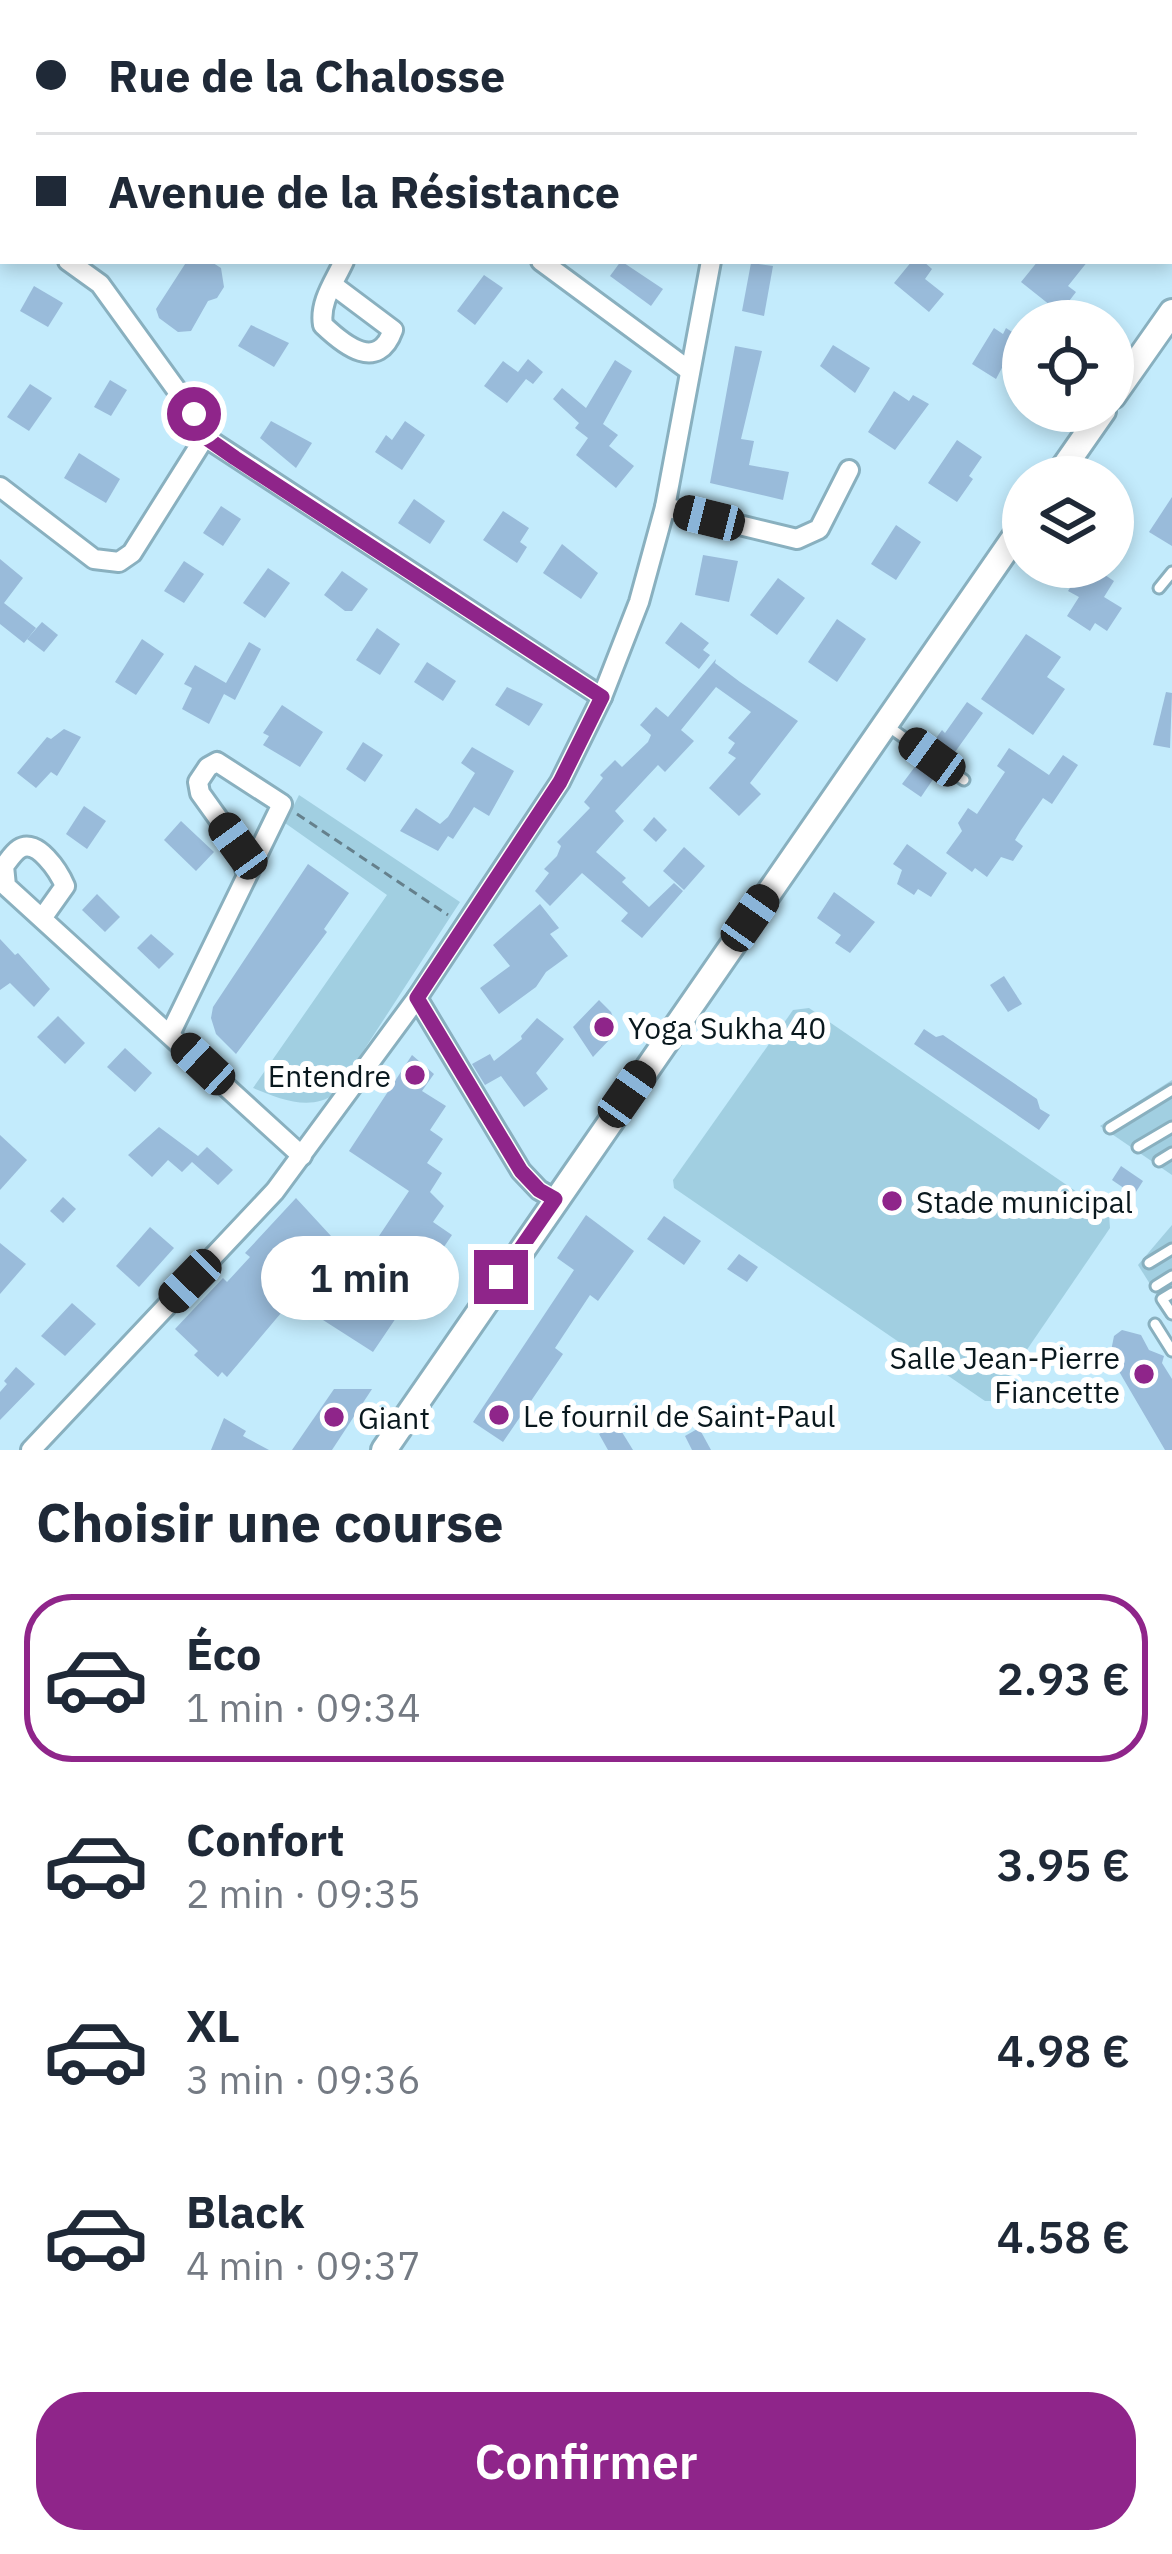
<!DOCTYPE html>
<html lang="fr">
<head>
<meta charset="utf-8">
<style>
	:root { --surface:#fff; --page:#f2f2f3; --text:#1f2937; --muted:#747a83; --line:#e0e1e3; --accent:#8f258a }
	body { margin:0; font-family:"IBM Plex Sans",sans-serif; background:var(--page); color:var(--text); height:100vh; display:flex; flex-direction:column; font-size:45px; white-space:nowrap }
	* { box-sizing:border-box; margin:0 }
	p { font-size:39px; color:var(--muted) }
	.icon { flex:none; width:66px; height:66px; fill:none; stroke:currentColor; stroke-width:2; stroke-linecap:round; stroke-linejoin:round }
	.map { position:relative; height:1450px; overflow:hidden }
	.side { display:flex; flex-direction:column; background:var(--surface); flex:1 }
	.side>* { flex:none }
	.hud { position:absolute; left:0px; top:0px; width:1173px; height:264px; box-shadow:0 6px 18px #0003; display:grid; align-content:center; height:264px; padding:0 36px; background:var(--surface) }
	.buttons { position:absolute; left:1002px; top:300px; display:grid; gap:24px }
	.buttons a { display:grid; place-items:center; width:132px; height:132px; border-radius:50%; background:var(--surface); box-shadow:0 6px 18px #0003; font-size:60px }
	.end { position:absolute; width:54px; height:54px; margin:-27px; border:15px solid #8f258a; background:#fff; box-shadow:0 0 0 6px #fff }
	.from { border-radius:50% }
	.bubble { position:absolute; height:84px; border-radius:42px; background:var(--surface); box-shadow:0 6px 18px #0003; font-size:39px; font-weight:600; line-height:84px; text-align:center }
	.car { position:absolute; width:36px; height:72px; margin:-36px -18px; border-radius:15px; box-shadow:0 0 9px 3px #0007; background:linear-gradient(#222 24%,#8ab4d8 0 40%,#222 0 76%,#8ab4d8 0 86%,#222 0) }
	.hud b { display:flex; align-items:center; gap:42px; height:114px; font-size:45px }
	.hud b+b { border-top:3px solid var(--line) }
	.hud i { width:30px; height:30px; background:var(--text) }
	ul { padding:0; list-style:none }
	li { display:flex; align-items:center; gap:36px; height:168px; margin:0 24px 18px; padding:0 12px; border:6px solid transparent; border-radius:48px }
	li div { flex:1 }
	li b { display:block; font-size:45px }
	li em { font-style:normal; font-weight:600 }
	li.active { border-color:var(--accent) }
	li>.icon { width:108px; height:108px; stroke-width:1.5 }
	h2 { padding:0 36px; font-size:54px; line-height:144px }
	.button { display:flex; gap:24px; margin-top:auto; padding:24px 36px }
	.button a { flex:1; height:138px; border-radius:48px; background:var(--accent); color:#fff; font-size:48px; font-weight:600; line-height:138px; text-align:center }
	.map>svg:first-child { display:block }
	.green { fill:#a1cfe1 }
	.building { fill:#99bbda }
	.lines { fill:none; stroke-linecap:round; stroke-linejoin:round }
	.service-casing { stroke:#89b0bf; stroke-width:15 }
	.minor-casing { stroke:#89b0bf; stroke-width:24 }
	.secondary-casing { stroke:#89b0bf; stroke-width:30 }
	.path { stroke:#65808c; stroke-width:3; stroke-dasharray:9 6; stroke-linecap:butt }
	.service { stroke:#fff; stroke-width:9 }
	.minor { stroke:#fff; stroke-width:18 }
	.secondary { stroke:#fff; stroke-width:24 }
	.route { stroke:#8f258a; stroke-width:15 }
	.poi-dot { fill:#8f258a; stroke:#fff; stroke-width:4.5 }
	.labels { text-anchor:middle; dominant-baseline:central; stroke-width:12; stroke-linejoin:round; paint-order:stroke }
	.poi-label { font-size:30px; fill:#09181e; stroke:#fff; text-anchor:start }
</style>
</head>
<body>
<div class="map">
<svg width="1172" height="1450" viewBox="0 0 1172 1450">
	<rect width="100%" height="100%" fill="#c3ebfc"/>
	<!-- green -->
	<g class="green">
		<path d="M 299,795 L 460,902 L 336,1093 C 311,1112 280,1099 253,1088 L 387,895 L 285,823 Z"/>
		<path d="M 809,1008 L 1109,1214 L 1110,1228 L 992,1401 L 985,1401 L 674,1188 L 673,1180 L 793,1010 Z"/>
		<path d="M 1172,1080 L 1172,1175 L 1100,1126 Z"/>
		<path d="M 1172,1225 L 1172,1319 L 1138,1265 Z"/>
	</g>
	<!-- building -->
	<g class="building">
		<path d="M 187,261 L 210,261 L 221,268 L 224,287 L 217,298 L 208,301 L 191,331 L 178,332 L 159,318 L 156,309 Z"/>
		<path d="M 621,261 L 663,289 L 651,306 L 610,276 Z"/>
		<path d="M 912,261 L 923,261 L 932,269 L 925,279 L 944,294 L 929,312 L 894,283 Z"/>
		<path d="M 1038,261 L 1088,261 L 1068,286 L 1076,292 L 1060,313 L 1021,282 Z"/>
		<path d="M 751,263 L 773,266 L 764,316 L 742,311 Z"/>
		<path d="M 484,275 L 503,288 L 475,325 L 457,311 Z"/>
		<path d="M 34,286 L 63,303 L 48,327 L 20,311 Z"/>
		<path d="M 251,325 L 289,343 L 274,367 L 238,346 Z"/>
		<path d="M 994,328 L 1003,334 L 1006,328 L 1023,339 L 1009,367 L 1004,364 L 996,379 L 972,364 Z"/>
		<path d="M 833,345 L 870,368 L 855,393 L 820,366 Z"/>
		<path d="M 735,346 L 762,351 L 741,439 L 754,441 L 749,465 L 789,472 L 783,500 L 710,483 Z"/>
		<path d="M 528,359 L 543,372 L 533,384 L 526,379 L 507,403 L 484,386 L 503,361 L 518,372 Z"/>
		<path d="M 615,360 L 632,371 L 603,424 L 618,435 L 609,446 L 634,466 L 616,488 L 576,455 L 588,438 L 575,428 L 579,423 L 553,399 L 562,388 L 586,408 Z"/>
		<path d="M 110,380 L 127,390 L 111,416 L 94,407 Z"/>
		<path d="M 30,384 L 52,398 L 29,431 L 7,417 Z"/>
		<path d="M 894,391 L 909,401 L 913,395 L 929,404 L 895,450 L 868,432 Z"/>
		<path d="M 271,421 L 312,443 L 296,468 L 260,438 Z"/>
		<path d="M 405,421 L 425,435 L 402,470 L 375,452 L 386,435 L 392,440 Z"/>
		<path d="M 957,440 L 982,457 L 969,476 L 973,479 L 957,502 L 928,483 Z"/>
		<path d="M 79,453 L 120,479 L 106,503 L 64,478 Z"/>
		<path d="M 1172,497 L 1172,546 L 1149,532 Z"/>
		<path d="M 414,499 L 445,521 L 430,544 L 398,523 Z"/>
		<path d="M 221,506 L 241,519 L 223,546 L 203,533 Z"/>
		<path d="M 503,511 L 529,528 L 520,542 L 527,547 L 517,563 L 483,540 Z"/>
		<path d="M 896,525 L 921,542 L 896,580 L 871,564 Z"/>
		<path d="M 562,544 L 598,573 L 581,599 L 543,573 Z"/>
		<path d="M 703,555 L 738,561 L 729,602 L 695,595 Z"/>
		<path d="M 0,559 L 23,578 L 4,603 L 36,628 L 24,643 L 0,624 Z"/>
		<path d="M 184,561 L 204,574 L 184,603 L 164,591 Z"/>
		<path d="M 268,568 L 290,583 L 265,618 L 243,603 Z"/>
		<path d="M 1096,569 L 1114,581 L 1104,597 L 1122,608 L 1107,631 L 1095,623 L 1090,631 L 1067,616 L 1079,597 L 1068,591 L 1079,574 L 1089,579 Z"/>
		<path d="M 342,571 L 368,589 L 352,611 L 345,611 L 324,595 Z"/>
		<path d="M 778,578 L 805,598 L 777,635 L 750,615 Z"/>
		<path d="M 837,619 L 866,639 L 837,682 L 808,662 Z"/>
		<path d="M 42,622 L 58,635 L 44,652 L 27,639 Z"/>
		<path d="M 681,622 L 709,643 L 703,650 L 710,655 L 699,669 L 665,643 Z"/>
		<path d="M 377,628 L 400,644 L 380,675 L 356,660 Z"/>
		<path d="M 1026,634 L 1061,657 L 1047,677 L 1065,689 L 1033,735 L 981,699 Z"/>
		<path d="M 142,639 L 164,654 L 136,695 L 115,682 Z"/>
		<path d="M 249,642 L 261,649 L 235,700 L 224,694 L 209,724 L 182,709 L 192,688 L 184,684 L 195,665 L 226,683 Z"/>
		<path d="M 716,659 L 715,663 L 740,682 L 798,721 L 750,783 L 761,794 L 739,816 L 709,788 L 736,758 L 728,753 L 735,743 L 728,738 L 751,712 L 716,687 L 681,730 L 694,741 L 665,772 L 658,765 L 615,811 L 624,821 L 596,852 L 626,878 L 622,882 L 649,907 L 674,883 L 683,891 L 642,938 L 621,921 L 628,913 L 582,873 L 550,906 L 535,891 L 549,873 L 544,869 L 557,856 L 561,846 L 557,842 L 590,808 L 584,802 L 603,778 L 600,775 L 615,760 L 622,767 L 648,742 L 651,735 L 640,725 L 656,707 L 668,717 Z"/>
		<path d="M 427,662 L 456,681 L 443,701 L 414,682 Z"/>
		<path d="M 507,687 L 543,704 L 529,726 L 495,705 Z"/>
		<path d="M 1166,692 L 1172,693 L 1170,748 L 1153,745 Z"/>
		<path d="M 967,702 L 983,713 L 950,759 L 931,745 L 942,730 L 945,733 Z"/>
		<path d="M 282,705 L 323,732 L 300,767 L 263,745 L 269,736 L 263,733 Z"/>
		<path d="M 64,729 L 81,737 L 57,776 L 51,772 L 36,788 L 17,773 L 47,737 L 51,739 Z"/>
		<path d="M 363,742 L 383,755 L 365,782 L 346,769 Z"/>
		<path d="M 472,747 L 514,771 L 489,816 L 474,807 L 453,839 L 448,836 L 438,851 L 400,831 L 416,808 L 440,824 L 448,817 L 475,773 L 461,763 Z"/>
		<path d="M 1009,748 L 1049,775 L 1063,755 L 1078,765 L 1052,804 L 1043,798 L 1021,830 L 1015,840 L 1023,846 L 1013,861 L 1001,857 L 987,877 L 975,868 L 972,872 L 946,853 L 962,831 L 958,823 L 968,808 L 977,814 L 1005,772 L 997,766 Z"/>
		<path d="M 920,760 L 938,772 L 921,797 L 902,784 Z"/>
		<path d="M 84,806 L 106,821 L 87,849 L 66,834 Z"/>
		<path d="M 654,817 L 667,830 L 656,842 L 643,830 Z"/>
		<path d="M 181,821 L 214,852 L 196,871 L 164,840 Z"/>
		<path d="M 907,844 L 947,873 L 931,897 L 918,889 L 914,895 L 897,884 L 902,870 L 893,864 Z"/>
		<path d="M 684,847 L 705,866 L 684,890 L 663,871 Z"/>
		<path d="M 308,864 L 349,893 L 324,929 L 327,932 L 236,1054 L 216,1034 L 211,1018 L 213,1007 Z"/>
		<path d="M 834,892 L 875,922 L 850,953 L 835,943 L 841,935 L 817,918 Z"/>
		<path d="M 97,894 L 120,917 L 105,932 L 82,910 Z"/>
		<path d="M 540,904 L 559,928 L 550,934 L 568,956 L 546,972 L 536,987 L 499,1014 L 480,988 L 510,966 L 493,945 Z"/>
		<path d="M 151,934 L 174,954 L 159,969 L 137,948 Z"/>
		<path d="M 0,939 L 15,955 L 18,953 L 50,989 L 34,1007 L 10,983 L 0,990 Z"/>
		<path d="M 1004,976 L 1022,1004 L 1008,1012 L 990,985 Z"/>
		<path d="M 599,1000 L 611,1012 L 613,1017 L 609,1021 L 615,1027 L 608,1034 L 612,1037 L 593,1057 L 573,1027 Z"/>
		<path d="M 58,1016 L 85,1043 L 65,1064 L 37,1037 Z"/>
		<path d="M 537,1018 L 564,1039 L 536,1073 L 548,1089 L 524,1107 L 501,1076 L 485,1085 L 472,1064 L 490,1054 L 494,1061 L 522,1039 L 521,1036 Z"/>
		<path d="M 924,1029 L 936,1037 L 943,1035 L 1037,1099 L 1040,1109 L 1050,1115 L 1039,1130 L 914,1044 Z"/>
		<path d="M 125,1048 L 152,1073 L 135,1092 L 107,1067 Z"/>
		<path d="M 412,1055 L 434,1074 L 422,1091 L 446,1106 L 430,1130 L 443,1139 L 427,1163 L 442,1173 L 430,1192 L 444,1206 L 433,1222 L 452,1235 L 373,1352 L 323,1320 L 409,1191 L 349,1151 Z"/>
		<path d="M 159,1127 L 198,1156 L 207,1147 L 233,1170 L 218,1185 L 192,1162 L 182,1172 L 168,1160 L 152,1177 L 128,1155 Z"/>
		<path d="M 0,1135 L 27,1160 L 0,1190 Z"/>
		<path d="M 1121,1166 L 1143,1181 L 1134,1195 L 1112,1180 Z"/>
		<path d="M 63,1197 L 76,1209 L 63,1223 L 50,1211 Z"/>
		<path d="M 296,1198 L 331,1236 L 313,1256 L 318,1260 L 292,1300 L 227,1377 L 222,1372 L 218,1377 L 194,1355 L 198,1351 L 175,1329 L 223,1278 L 227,1282 L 250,1257 L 245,1253 Z"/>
		<path d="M 586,1215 L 634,1251 L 598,1301 L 590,1295 L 555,1348 L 563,1354 L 503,1442 L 473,1422 L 574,1270 L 557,1258 Z"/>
		<path d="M 664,1216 L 701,1241 L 684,1265 L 647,1239 Z"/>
		<path d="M 150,1227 L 174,1248 L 139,1287 L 116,1266 Z"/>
		<path d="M 0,1243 L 26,1264 L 0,1294 Z"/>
		<path d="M 739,1254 L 758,1267 L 747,1282 L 727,1269 Z"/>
		<path d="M 72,1303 L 96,1324 L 65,1356 L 41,1336 Z"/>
		<path d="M 1122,1330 L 1141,1335 L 1149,1350 L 1164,1356 L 1162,1363 L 1172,1379 L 1172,1450 L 1165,1450 L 1110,1356 L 1114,1336 Z"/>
		<path d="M 16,1367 L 35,1384 L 0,1420 L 0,1392 L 7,1384 L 4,1381 Z"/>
		<path d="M 334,1389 L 372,1389 L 332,1450 L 292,1450 Z"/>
		<path d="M 224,1418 L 246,1431 L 243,1436 L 269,1450 L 211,1450 Z"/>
		<path d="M 617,1424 L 633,1450 L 608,1450 L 599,1434 Z"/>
		<path d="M 699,1428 L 711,1450 L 692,1450 L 685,1436 Z"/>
	</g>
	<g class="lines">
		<!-- service casing -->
		<g class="service-casing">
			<g id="service">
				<path d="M 1159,588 L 1172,572"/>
				<path d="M 889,727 L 964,780"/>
				<path d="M 1110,1128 L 1172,1090"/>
				<path d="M 1138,1147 L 1172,1127"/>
				<path d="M 1159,1161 L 1172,1153"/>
				<path d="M 1149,1263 L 1172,1249"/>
				<path d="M 1156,1286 L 1172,1276"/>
				<path d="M 1172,1293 L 1162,1299 L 1172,1314"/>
				<path d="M 1155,1324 L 1172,1351"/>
			</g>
		</g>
		<!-- minor casing -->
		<g class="minor-casing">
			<g id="minor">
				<path d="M 125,0 L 129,3"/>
				<path d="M 605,0 L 609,3"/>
				<path d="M 894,0 L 897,3"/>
				<path d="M 262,3 L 264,0"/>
				<path d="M 811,3 L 813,0"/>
				<path d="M 0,243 L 3,242"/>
				<path d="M 68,261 L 100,284 L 194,414 L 205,437 L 602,697"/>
				<path d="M 541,261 L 690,371"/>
				<path d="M 333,285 L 393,330 C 378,372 345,346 323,325 C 319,302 335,281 344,261"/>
				<path d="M 0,487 L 94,559 L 119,562 L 132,553 L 205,437"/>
				<path d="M 665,507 L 797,539 L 819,529 L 849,470"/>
				<path d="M 43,917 L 65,886 C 59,872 37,837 19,849 C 13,853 9,860 4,866 L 6,886 L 302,1156"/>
				<path d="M 417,998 L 521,1171 L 539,1190 L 555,1199"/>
				<path d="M 170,1034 L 282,804 L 217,762 L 208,767 L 198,782 L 200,793 L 238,846 L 246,872"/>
				<path d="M 31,1450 L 275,1191 L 417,998 L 560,782 L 602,697 L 639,602 L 665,507 L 711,261"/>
			</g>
		</g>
		<!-- secondary casing -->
		<g class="secondary-casing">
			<g id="secondary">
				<path d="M 1113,396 L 1172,312"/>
				<path d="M 1057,477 L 1103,411"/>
				<path d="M 384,1450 L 1023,525"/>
			</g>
		</g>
		<!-- path -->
		<g class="path">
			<path d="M 1058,0 L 1061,3"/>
			<path d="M 0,81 L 3,82"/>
			<path d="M 1170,145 L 1172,147"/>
			<path d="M 297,814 L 448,915"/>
		</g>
		<!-- service -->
		<use href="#service" class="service"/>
		<!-- minor -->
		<use href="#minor" class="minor"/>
		<!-- secondary -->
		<use href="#secondary" class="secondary"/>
	</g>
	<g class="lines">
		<!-- route -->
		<path class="route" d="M 194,414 L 205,437 L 235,458 L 602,697 L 560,782 L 417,998 L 521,1171 L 539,1190 L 555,1199 L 501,1277"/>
	</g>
	<!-- markers -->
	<g class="poi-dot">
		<circle cx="604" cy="1027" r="12"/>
		<circle cx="415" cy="1075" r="12"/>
		<circle cx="892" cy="1201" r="12"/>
		<circle cx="1144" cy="1374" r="12"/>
		<circle cx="499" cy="1415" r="12"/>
		<circle cx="334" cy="1417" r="12"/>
	</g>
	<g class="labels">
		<!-- poi labels -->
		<g class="poi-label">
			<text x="628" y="1027">Yoga Sukha 40</text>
			<text x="391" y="1075" text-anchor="end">Entendre</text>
			<text x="916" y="1201">Stade municipal</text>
			<text x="1120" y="1357" text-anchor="end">Salle Jean-Pierre<tspan x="1120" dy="34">Fiancette</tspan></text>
			<text x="523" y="1415">Le fournil de Saint-Paul</text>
			<text x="358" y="1417">Giant</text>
		</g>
	</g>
</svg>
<div class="buttons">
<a><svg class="icon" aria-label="locate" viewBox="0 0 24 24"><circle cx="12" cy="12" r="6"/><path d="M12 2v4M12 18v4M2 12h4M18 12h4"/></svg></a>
<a><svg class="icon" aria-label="layers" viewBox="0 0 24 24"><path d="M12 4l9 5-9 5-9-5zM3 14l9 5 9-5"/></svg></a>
</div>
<i class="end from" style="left:194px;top:414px"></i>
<i class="end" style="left:501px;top:1277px"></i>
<div class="bubble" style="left:261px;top:1236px;width:198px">1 min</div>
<i class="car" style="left:709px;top:518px;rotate:284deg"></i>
<i class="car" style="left:932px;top:757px;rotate:306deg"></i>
<i class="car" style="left:238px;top:846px;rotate:324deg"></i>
<i class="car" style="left:750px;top:918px;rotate:35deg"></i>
<i class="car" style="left:203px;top:1064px;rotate:313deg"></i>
<i class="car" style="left:627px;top:1094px;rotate:35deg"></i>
<i class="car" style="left:190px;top:1281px;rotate:224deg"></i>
<div class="hud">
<b><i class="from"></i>Rue de la Chalosse</b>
<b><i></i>Avenue de la Résistance</b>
</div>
</div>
<section class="side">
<h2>Choisir une course</h2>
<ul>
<li class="active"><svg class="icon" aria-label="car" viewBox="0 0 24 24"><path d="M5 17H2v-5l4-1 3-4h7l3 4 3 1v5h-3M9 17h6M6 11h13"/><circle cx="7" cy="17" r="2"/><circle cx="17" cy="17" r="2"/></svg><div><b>Éco</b><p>1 min · 09:34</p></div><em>2.93 €</em></li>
<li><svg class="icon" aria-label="car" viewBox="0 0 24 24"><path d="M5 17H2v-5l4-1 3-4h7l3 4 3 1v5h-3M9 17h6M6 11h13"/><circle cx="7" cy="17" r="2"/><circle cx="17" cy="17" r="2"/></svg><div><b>Confort</b><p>2 min · 09:35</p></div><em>3.95 €</em></li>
<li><svg class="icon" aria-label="car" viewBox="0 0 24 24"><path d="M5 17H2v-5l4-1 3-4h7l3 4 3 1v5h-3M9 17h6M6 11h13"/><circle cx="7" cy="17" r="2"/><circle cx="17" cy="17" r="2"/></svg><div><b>XL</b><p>3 min · 09:36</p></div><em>4.98 €</em></li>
<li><svg class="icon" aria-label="car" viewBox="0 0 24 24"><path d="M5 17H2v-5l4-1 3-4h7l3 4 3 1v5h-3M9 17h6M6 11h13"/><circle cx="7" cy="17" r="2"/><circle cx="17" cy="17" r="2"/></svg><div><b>Black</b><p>4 min · 09:37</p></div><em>4.58 €</em></li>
</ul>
<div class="button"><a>Confirmer</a></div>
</section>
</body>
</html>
